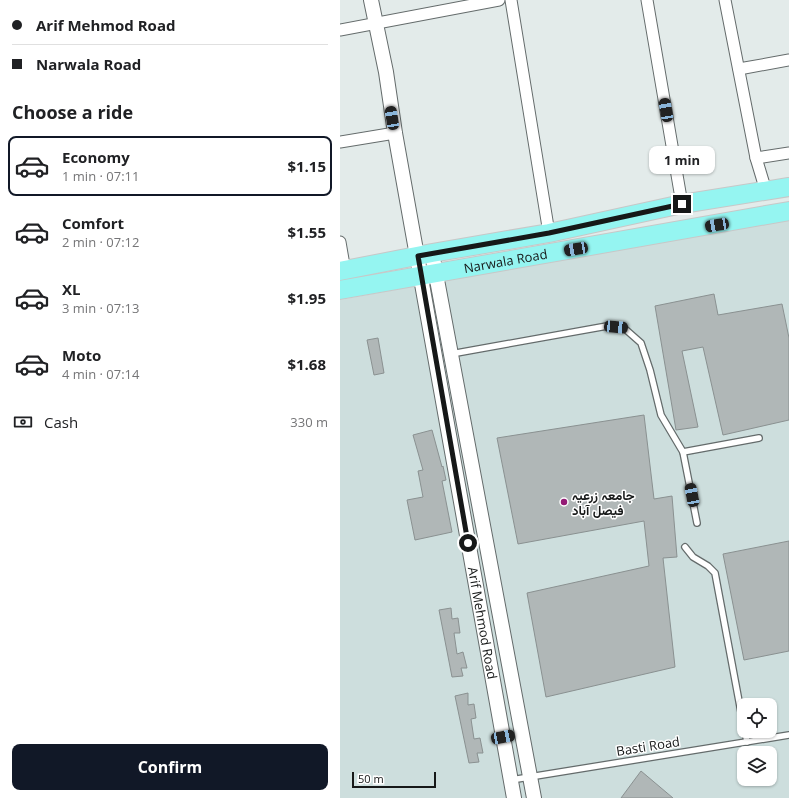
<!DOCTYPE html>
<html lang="en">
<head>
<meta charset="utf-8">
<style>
	:root { --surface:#fff; --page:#f2f2f2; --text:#202124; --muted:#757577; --line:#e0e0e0; --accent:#111827 }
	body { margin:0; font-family:"Open Sans",Vazirmatn,sans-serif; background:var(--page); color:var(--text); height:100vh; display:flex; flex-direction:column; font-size:15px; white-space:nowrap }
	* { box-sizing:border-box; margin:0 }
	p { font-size:13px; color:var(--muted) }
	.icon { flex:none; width:22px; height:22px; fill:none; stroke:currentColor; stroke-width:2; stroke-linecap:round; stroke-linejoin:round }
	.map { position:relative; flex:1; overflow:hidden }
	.drawer { display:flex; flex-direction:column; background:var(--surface); width:340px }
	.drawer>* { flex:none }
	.banner { display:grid; align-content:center; height:88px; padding:0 12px; background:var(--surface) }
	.fabs { position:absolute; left:397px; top:698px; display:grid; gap:8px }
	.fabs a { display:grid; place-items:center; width:40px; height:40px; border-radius:8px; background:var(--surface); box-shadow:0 1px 3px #0004; font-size:20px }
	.scale { position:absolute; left:12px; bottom:10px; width:84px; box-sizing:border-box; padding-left:4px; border:2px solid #161818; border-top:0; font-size:11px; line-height:14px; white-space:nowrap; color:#161818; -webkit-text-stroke:3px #fff; paint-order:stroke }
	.end { position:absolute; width:18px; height:18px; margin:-9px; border:5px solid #161818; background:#fff; box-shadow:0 0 0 2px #fff }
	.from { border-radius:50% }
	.bubble { position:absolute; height:28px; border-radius:8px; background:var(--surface); box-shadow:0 1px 3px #0004; font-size:13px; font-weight:700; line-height:28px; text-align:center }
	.car { position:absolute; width:12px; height:24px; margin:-12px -6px; border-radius:5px; box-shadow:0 0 3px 1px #0007; background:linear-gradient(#222 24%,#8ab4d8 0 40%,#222 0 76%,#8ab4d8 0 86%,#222 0) }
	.banner b { display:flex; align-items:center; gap:14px; height:38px; font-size:15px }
	.banner b+b { border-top:1px solid var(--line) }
	.banner i { width:10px; height:10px; background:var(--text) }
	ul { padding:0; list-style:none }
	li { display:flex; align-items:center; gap:12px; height:60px; margin:0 8px 6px; padding:0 4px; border:2px solid transparent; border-radius:8px }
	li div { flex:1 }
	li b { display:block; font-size:15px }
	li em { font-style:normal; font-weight:700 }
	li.current { border-color:var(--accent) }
	li>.icon { width:36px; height:36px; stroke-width:1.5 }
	h2 { padding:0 12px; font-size:18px; line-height:48px }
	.pay { display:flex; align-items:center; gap:10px; height:44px; padding:0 12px; font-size:15px }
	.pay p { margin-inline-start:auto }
	.action { display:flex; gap:8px; margin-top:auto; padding:8px 12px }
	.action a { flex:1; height:46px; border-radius:8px; background:var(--accent); color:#fff; font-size:16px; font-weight:700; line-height:46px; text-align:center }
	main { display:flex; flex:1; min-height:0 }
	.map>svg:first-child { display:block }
	.built { fill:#cddedd; fill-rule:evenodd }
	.building { fill:#b0b7b7; stroke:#8a9191 }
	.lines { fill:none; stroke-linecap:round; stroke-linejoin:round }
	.service-casing { stroke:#646b6b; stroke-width:8 }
	.minor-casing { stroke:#646b6b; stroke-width:13 }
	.tertiary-casing { stroke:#646b6b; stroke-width:16 }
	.primary-casing { stroke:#c7c8c8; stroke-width:20 }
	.service { stroke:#fff; stroke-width:5.5 }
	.minor { stroke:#fff; stroke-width:11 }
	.tertiary { stroke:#fff; stroke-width:14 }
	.primary { stroke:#95f5f1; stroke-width:18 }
	.route { stroke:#161818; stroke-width:5 }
	.poi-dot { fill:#941a75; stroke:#fff; stroke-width:1.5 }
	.labels { text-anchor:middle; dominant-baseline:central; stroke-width:3; stroke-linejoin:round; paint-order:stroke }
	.street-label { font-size:13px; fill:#161818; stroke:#fff }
	.poi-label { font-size:13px; font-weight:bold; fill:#161818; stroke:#fff; text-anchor:start }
</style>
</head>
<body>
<main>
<section class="drawer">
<div class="banner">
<b><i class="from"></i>Arif Mehmod Road</b>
<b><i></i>Narwala Road</b>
</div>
<h2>Choose a ride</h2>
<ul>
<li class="current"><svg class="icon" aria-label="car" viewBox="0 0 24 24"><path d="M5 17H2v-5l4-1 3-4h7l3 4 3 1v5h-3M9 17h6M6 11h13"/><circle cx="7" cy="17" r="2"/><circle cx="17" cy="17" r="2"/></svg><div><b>Economy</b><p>1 min · 07:11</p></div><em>$1.15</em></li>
<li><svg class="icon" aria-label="car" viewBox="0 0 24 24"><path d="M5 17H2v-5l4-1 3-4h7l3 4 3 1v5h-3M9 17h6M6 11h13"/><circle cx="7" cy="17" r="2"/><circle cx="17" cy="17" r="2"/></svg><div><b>Comfort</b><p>2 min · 07:12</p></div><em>$1.55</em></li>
<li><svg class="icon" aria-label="car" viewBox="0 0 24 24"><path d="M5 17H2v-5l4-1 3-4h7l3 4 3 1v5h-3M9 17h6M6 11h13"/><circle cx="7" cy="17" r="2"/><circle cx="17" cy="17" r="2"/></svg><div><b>XL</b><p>3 min · 07:13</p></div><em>$1.95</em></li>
<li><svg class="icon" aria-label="car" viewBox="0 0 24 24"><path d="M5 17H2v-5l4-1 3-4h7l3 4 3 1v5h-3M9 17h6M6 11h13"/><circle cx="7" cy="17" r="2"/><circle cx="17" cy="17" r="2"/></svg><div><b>Moto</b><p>4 min · 07:14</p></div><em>$1.68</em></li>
</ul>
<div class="pay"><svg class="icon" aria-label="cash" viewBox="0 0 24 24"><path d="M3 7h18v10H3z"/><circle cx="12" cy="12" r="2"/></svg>Cash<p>330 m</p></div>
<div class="action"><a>Confirm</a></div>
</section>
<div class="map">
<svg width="449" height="798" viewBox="0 0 449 798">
	<rect width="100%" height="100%" fill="#e3ebea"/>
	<!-- built -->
	<path class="built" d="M 449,217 L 449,798 L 0,798 L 0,300 ZM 404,705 L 430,705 L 430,731 L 404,731 ZM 404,753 L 430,753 L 430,779 L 404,779 Z"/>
	<!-- building -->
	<g class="building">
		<path d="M 374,294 L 378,315 L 442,304 L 449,338 L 449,420 L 383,435 L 363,347 L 342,351 L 358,427 L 336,430 L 315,306 Z"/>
		<path d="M 38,338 L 44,373 L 34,375 L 27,340 Z"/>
		<path d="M 304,415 L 314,499 L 332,496 L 337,557 L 323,558 L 335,667 L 206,697 L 187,593 L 309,566 L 304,521 L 178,544 L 157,438 Z"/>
		<path d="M 92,430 L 102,467 L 103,466 L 106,480 L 102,481 L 112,532 L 75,540 L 67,500 L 83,497 L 78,471 L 83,470 L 73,435 Z"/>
		<path d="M 449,541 L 449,651 L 404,660 L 383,554 Z"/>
		<path d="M 111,608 L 112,619 L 118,618 L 120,633 L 114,633 L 117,654 L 123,652 L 127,668 L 121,668 L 123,676 L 112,677 L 99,610 Z"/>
		<path d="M 128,693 L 128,705 L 134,704 L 136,718 L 131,719 L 134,739 L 140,738 L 143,753 L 137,753 L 139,762 L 129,763 L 115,696 Z"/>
		<path d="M 301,771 L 333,798 L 281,798 Z"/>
	</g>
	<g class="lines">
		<!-- service casing -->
		<g class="service-casing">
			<g id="service">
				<path d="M 111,354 L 267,326 L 284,328 L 301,343 L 310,370 L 321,415 L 343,452 L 357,523"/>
				<path d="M 343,452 L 419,438"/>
				<path d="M 345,547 L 353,557 L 368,566 L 375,573 L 404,728"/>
				<path d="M 405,731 L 407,742"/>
				<path d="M 171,780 L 449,735"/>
			</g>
		</g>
		<!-- minor casing -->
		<g class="minor-casing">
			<g id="minor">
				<path d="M 171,0 L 209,233"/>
				<path d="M 307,0 L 342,204"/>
				<path d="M 385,0 L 416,158 L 426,191"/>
				<path d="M 0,30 L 159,0"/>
				<path d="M 399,69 L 449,60"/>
				<path d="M 0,142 L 55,133"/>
				<path d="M 416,158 L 449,153"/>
				<path d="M 0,242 L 5,271"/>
			</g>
		</g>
		<!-- tertiary casing -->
		<g class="tertiary-casing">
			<g id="tertiary">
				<path id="s1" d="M 31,0 L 46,72 L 55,133 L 174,798"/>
				<path d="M 92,253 L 194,798"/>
			</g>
		</g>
		<!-- primary casing -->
		<g class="primary-casing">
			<g id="primary">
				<path d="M 0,271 L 92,253 L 209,233 L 342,204 L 449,187"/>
				<path id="s2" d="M 0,290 L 449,211"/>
			</g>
		</g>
		<!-- service -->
		<use href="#service" class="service"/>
		<!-- minor -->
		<use href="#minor" class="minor"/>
		<!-- tertiary -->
		<use href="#tertiary" class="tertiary"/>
		<!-- primary -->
		<use href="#primary" class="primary"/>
	</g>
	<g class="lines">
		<!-- route -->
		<path class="route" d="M 128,543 L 78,256 L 209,233 L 342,204"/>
	</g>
	<!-- markers -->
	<circle class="poi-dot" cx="224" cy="502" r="4"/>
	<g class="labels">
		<!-- street labels -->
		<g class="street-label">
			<text stroke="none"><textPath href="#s2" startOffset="168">Narwala Road</textPath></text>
			<text stroke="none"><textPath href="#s1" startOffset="633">Arif Mehmod Road</textPath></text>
			<text transform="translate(308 746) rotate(-9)">Basti Road</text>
		</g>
		<!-- poi labels -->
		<g class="poi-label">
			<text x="232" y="495">جامعہ زرعیہ<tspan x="232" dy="15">فیصل آباد</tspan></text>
		</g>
	</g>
</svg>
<div class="fabs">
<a><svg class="icon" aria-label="locate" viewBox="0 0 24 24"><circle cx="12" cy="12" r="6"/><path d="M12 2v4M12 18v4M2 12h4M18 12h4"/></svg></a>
<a><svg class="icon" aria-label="layers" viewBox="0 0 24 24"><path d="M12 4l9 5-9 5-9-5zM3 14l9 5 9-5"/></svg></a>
</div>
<div class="scale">50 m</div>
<i class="end from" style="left:128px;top:543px"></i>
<i class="end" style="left:342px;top:204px"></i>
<div class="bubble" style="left:309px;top:146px;width:66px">1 min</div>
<i class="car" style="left:326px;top:110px;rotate:350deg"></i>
<i class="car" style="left:52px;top:118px;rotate:351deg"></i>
<i class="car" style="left:377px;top:225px;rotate:260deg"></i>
<i class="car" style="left:236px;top:249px;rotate:260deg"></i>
<i class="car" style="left:276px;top:327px;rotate:95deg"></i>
<i class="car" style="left:352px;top:495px;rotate:349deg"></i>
<i class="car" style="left:163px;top:737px;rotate:79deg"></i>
</div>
</main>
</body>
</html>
